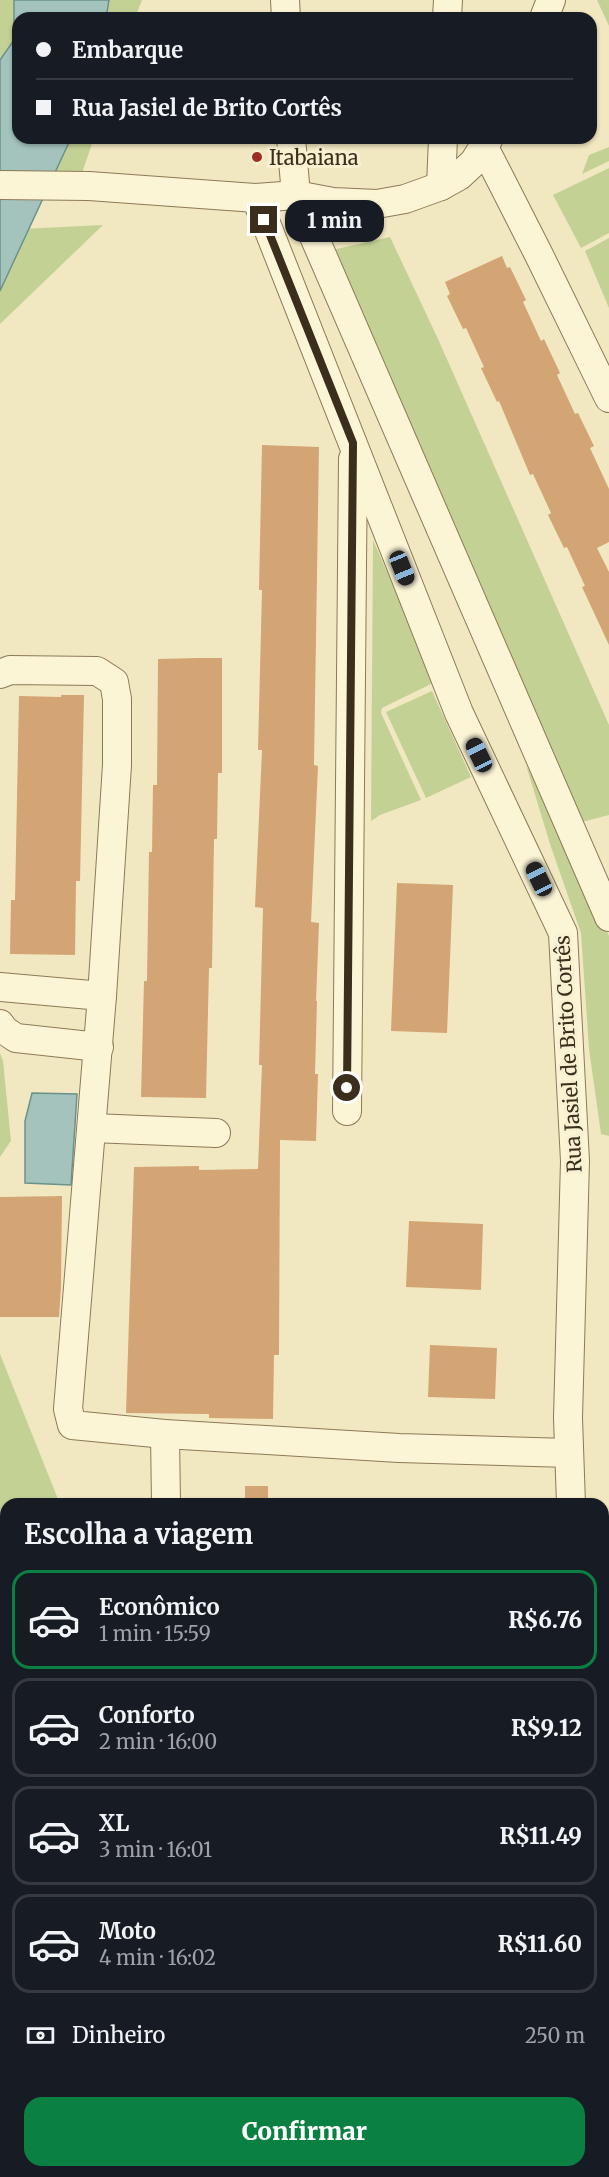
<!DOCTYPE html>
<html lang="pt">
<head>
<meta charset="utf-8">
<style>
	:root { --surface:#171b24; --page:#20242c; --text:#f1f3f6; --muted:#9ea1a6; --line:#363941; --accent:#0b8043 }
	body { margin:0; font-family:Merriweather,serif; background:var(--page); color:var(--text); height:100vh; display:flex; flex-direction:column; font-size:22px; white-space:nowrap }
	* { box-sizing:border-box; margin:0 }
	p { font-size:20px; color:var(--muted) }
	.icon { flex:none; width:33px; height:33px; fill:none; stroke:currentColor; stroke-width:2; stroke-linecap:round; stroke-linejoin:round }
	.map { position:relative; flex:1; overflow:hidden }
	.side { position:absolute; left:0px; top:1498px; width:609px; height:680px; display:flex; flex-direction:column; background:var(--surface); border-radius:18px 18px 0 0; box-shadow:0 2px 4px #0004 }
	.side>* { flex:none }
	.guide { position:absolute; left:12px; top:12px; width:585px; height:132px; border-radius:18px; box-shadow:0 2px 4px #0004; display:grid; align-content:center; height:132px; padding:0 24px; background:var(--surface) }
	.end { position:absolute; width:27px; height:27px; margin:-14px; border:8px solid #3b2e1c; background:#fff; box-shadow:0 0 0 3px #fff }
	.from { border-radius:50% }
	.bubble { position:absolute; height:42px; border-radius:18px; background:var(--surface); box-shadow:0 2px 4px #0004; font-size:20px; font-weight:800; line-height:42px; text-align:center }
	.car { position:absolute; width:18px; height:36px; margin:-18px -9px; border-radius:8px; box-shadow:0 0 4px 2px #0007; background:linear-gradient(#222 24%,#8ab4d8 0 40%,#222 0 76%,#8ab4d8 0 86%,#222 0) }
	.guide b { display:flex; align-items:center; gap:21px; height:57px; font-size:22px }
	.guide b+b { border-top:2px solid var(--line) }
	.guide i { width:15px; height:15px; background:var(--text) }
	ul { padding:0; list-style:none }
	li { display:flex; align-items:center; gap:18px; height:99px; margin:0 12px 9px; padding:0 12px; border:3px solid var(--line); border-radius:18px }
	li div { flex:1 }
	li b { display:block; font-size:22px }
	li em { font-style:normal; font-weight:800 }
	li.active { border-color:var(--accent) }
	li>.icon { width:54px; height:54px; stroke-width:1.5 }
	h2 { padding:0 24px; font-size:27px; line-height:72px }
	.pay { display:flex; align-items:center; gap:15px; height:66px; padding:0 24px; font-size:22px }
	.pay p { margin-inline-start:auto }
	.action { display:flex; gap:12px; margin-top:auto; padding:12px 24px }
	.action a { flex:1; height:69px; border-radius:18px; background:var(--accent); color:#fff; font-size:24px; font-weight:800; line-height:69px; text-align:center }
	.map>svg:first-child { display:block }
	.green { fill:#c4d194 }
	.water { fill:#a4c3bd; stroke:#6a928c; stroke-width:1.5 }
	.building { fill:#d3a474 }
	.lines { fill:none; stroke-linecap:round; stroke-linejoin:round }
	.minor-casing { stroke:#8d7957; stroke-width:30 }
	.minor { stroke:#fbf4d5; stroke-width:28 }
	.route { stroke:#3b2e1c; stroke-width:8 }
	.poi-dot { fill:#a12d22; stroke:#f8f1d1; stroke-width:2 }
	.labels { text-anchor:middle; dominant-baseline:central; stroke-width:6; stroke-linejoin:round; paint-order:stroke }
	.poi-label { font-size:20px; fill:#3b2e1c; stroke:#f8f1d1; text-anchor:start }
	.street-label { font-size:20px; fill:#3b2e1c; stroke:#f8f1d1 }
</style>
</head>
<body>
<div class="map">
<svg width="609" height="2177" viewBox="0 0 609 2177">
	<rect width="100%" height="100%" fill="#f1e8c1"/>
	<!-- green -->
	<g class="green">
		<path d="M 0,0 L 142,0 L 135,18 L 18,18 L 18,138 L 94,138 L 82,173 L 0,178 Z"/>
		<path d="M 597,0 L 609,0 L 609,26 Z"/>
		<path d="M 609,147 L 609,161 L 582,174 L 589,155 Z"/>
		<path d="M 609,168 L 609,233 L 581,248 L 553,195 Z"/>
		<path d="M 103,225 L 0,324 L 0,230 Z"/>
		<path d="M 390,237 L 438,339 L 609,725 L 609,815 L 582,822 L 332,250 Z"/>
		<path d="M 609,238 L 609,308 L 585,251 Z"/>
		<path d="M 373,540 L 435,682 L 382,708 L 381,713 L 421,800 L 380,815 L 371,821 Z"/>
		<path d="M 432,691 L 471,777 L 426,798 L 386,712 Z"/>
		<path d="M 526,765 L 574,858 L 609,936 L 609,1136 L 601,1134 L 589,1049 L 581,933 L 551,847 Z"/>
		<path d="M 0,1053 L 3,1061 L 11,1141 L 0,1157 Z"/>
		<path d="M 0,1354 L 60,1504 L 6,1504 L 6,2172 L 254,2172 L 258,2177 L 0,2177 Z"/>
	</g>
	<!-- water -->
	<g class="water">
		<path d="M 14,0 L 109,0 L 106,18 L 18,18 L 18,138 L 71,138 L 0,291 L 0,60 L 14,40 Z"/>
		<path d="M 32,1093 L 77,1094 L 71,1185 L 25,1183 L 25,1121 Z"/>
	</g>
	<!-- building -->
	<g class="building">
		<path d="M 502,256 L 507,268 L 510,267 L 526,300 L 523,302 L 541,341 L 544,339 L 560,373 L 557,375 L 575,414 L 578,413 L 594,446 L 590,448 L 609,489 L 609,542 L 597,548 L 609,572 L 609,645 L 582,587 L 585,586 L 567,547 L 564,548 L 548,515 L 551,513 L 533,474 L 530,475 L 499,401 L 497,402 L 481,368 L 484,367 L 466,328 L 463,329 L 447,296 L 450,294 L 445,282 Z"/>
		<path d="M 262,445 L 319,447 L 314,765 L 318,766 L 311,922 L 319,923 L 316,1001 L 317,1001 L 315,1074 L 318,1074 L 316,1141 L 280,1140 L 279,1355 L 274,1355 L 273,1419 L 209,1418 L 209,1414 L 126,1413 L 134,1167 L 199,1166 L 199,1170 L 258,1169 L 262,1065 L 259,1065 L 263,908 L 255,907 L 262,750 L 258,750 L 262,590 L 259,590 Z"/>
		<path d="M 199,658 L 222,658 L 222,773 L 218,773 L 217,839 L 214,839 L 212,968 L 209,968 L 206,1098 L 141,1097 L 144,981 L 147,981 L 149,852 L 152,852 L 153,785 L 157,785 L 158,659 Z"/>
		<path d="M 61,695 L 84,695 L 80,881 L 76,881 L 75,955 L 10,954 L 11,900 L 15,900 L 19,696 L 61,697 Z"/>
		<path d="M 397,883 L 453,885 L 447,1033 L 391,1031 Z"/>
		<path d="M 62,1196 L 61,1287 L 59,1317 L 0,1317 L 0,1197 Z"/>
		<path d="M 409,1221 L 483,1224 L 481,1290 L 406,1287 Z"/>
		<path d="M 430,1345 L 497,1348 L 495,1399 L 428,1397 Z"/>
		<rect x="245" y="1486" width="23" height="18"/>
	</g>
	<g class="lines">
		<!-- minor casing -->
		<g class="minor-casing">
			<g id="minor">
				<path d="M 285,0 L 286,18"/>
				<path d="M 447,18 L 448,0"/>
				<path d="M 544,18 L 551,0"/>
				<path d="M 291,138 L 296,195 L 609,917"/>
				<path d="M 484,147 L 537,251 L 609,398"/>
				<path d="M 0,185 L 89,186 L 256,198 L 296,195 L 333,202 L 377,204 L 405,199 L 441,186 L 459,176 L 474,162 L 489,138"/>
				<path d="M 441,186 L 443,138"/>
				<path d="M 256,198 L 459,713 L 563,933 L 575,1161 L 568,1418 L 571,1504"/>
				<path d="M 0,674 L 10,670 L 97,671 L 114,682 L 117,699 L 117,765 L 102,996 L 68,1409 L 72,1425 L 165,1434 L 399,1448 L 569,1453"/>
				<path d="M 0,987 L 102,996"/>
				<path d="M 0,1024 L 4,1030 L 16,1038 L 99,1047"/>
				<path d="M 347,1111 L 353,459"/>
				<path d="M 92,1128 L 216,1133"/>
				<path d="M 165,1434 L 166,1504"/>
				<path d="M 603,1562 L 609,1564"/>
				<path d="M 603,2145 L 609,2145"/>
				<path d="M 317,2172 L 317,2177"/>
				<path d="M 564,2177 L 564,2172"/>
			</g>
		</g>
		<!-- minor -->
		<use href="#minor" class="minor"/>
	</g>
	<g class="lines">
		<!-- route -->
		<path class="route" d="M 264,220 L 353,443 L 347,1088"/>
	</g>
	<!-- markers -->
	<circle class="poi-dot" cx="257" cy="157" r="6"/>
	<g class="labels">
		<!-- poi labels -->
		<g class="poi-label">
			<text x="269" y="157">Itabaiana</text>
		</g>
		<!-- street labels -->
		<g class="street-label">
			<text transform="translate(568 1054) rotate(-93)">Rua Jasiel de Brito Cortês</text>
		</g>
	</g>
</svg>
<i class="end from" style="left:347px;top:1088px"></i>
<i class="end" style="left:264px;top:220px"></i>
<div class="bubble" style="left:285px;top:200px;width:99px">1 min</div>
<i class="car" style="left:402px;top:568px;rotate:158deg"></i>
<i class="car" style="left:479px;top:755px;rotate:334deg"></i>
<i class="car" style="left:539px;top:879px;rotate:334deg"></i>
<div class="guide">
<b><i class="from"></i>Embarque</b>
<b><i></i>Rua Jasiel de Brito Cortês</b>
</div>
<section class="side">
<h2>Escolha a viagem</h2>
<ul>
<li class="active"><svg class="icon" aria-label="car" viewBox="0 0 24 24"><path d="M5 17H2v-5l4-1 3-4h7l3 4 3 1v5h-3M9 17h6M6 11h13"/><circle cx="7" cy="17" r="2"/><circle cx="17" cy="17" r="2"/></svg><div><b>Econômico</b><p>1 min · 15:59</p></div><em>R$6.76</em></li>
<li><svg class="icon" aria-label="car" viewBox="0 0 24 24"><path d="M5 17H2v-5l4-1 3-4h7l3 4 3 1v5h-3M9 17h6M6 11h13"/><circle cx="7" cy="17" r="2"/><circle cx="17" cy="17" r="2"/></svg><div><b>Conforto</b><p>2 min · 16:00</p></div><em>R$9.12</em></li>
<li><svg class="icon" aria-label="car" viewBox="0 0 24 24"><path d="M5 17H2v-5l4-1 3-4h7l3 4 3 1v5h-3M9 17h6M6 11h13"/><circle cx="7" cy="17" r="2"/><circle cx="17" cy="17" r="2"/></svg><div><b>XL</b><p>3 min · 16:01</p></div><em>R$11.49</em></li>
<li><svg class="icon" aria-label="car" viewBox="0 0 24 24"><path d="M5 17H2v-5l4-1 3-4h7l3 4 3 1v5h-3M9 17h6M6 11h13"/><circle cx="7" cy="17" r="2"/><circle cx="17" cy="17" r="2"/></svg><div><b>Moto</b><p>4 min · 16:02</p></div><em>R$11.60</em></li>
</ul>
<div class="pay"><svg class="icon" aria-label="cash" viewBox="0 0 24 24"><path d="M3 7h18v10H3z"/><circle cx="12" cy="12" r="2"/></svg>Dinheiro<p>250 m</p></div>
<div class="action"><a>Confirmar</a></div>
</section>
</div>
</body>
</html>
